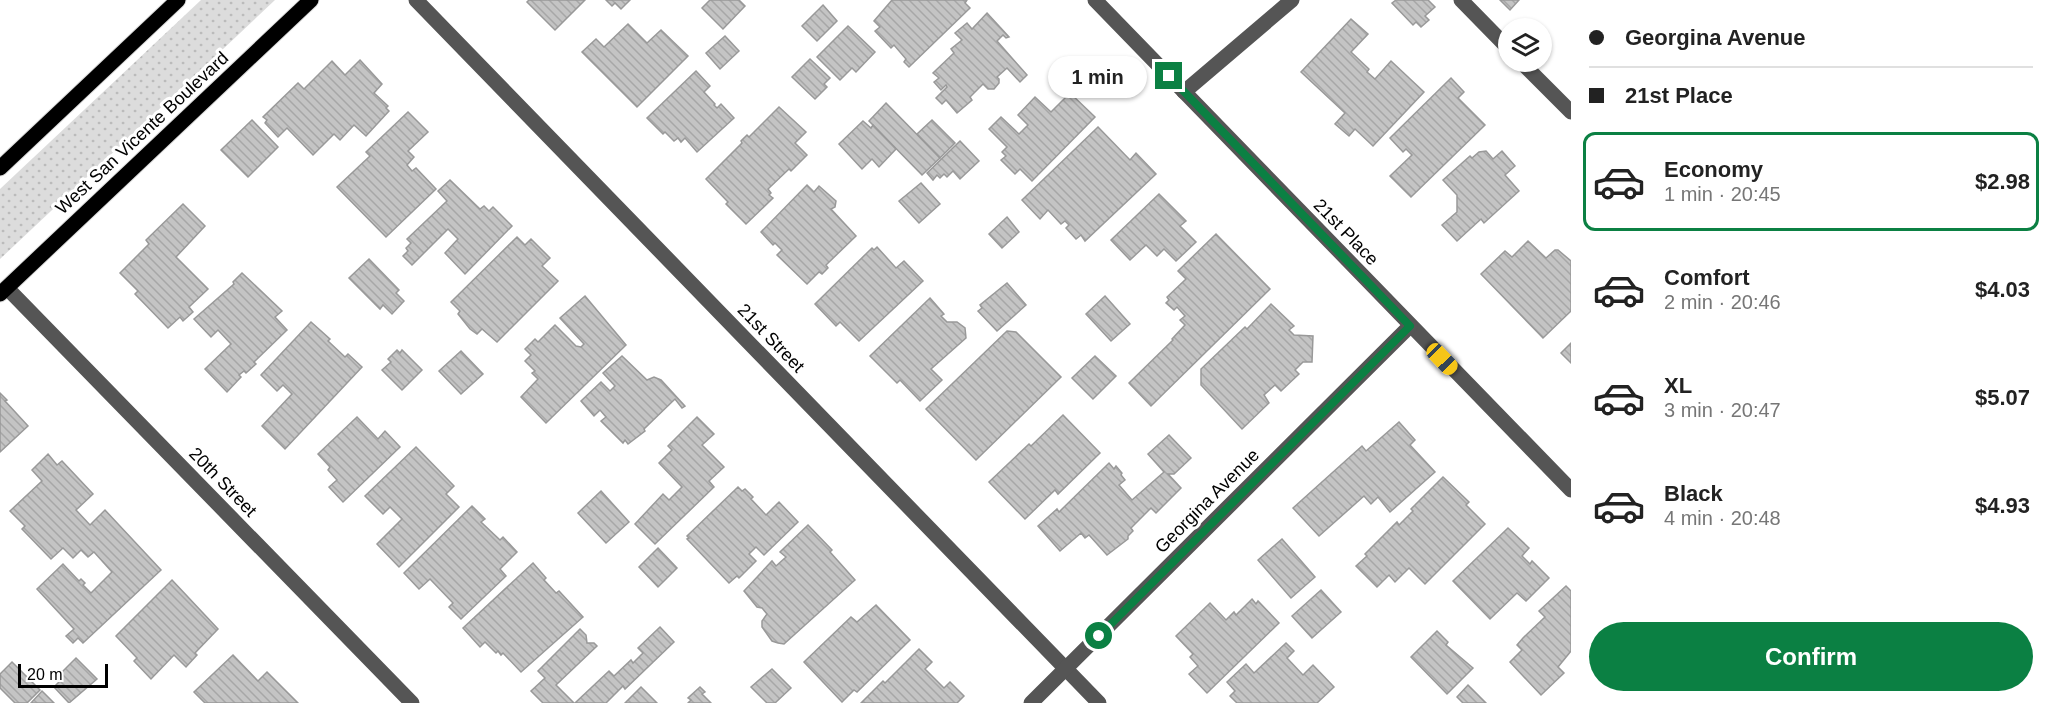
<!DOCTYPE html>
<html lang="en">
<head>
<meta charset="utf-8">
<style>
	:root { --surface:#fff; --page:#f6f6f6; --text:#222; --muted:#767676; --line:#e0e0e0; --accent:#0b8043 }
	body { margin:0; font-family:Arial,sans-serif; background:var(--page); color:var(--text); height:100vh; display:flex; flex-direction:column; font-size:22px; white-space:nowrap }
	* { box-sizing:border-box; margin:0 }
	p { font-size:20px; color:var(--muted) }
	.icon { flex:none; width:33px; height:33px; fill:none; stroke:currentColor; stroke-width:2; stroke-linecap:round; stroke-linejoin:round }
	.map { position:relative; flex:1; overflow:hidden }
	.details { display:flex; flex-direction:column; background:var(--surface); width:480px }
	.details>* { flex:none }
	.banner { display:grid; align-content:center; height:132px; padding:0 18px; background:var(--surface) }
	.buttons { position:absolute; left:1498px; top:18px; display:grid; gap:12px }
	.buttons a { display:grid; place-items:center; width:54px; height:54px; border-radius:50%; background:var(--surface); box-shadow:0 2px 4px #0004; font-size:30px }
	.scale { position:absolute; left:18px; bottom:15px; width:90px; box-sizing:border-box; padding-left:6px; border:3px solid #000; border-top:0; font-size:16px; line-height:21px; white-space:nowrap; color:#000; -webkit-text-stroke:4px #fff; paint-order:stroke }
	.end { position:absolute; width:27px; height:27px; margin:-14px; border:8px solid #0b8043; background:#fff; box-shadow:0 0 0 3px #fff }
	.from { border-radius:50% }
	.bubble { position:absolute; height:42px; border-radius:21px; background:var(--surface); box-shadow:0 2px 4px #0004; font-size:20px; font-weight:800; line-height:42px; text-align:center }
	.car { position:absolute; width:18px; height:36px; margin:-18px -9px; border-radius:8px; box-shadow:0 0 4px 2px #0007; background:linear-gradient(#f5c518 24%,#345 0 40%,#f5c518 0 76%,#345 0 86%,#f5c518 0) }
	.banner b { display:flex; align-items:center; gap:21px; height:57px; font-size:22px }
	.banner b+b { border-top:2px solid var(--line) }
	.banner i { width:15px; height:15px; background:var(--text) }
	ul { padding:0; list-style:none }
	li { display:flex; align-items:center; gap:18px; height:99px; margin:0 12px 9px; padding:0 6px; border:3px solid transparent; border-radius:12px }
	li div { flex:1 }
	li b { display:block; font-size:22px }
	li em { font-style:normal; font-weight:800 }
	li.current { border-color:var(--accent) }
	li>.icon { width:54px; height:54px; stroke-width:1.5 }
	.action { display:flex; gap:12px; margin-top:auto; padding:12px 18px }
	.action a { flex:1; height:69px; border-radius:36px; background:var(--accent); color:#fff; font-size:24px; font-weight:800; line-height:69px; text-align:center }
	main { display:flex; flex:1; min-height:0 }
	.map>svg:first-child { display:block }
	.green { fill:url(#green-dots) }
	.building { fill:url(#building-back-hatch); stroke:#999; stroke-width:1.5 }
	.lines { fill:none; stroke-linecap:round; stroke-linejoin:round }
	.major-casing { stroke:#dbdbdb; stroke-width:17 }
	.minor { stroke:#555; stroke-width:15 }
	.major { stroke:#000; stroke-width:15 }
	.route { stroke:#0b8043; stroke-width:8 }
	.labels { text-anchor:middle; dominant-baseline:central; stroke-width:6; stroke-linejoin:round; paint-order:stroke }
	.street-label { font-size:18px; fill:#000; stroke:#fff }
</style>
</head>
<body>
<main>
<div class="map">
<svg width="1571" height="703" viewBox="0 0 1571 703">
	<defs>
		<pattern id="green-dots" width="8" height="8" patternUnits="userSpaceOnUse" patternTransform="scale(1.5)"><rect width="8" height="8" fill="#dcdcdc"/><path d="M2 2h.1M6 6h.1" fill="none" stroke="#bbb" stroke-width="1.8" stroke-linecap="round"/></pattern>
		<pattern id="building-back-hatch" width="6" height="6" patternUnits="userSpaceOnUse" patternTransform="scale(1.5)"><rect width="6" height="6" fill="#c4c4c4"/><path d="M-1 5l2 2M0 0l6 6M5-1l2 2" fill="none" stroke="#a7a7a7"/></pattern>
	</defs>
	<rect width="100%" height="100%" fill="#fff"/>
	<!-- green -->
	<path class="green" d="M 201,0 L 275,0 L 0,259 L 0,189 Z"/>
	<!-- building -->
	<g class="building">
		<path d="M 529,0 L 585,0 L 555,30 L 527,2 Z"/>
		<path d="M 606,0 L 630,0 L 621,9 L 615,3 L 612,6 Z"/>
		<path d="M 710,0 L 739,0 L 745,6 L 723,29 L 702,8 Z"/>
		<path d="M 892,0 L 967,0 L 965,3 L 970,8 L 909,67 L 904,62 L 906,59 L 894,45 L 891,48 L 875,31 L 880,27 L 874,21 Z"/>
		<path d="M 1396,0 L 1428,0 L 1435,7 L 1425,16 L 1429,20 L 1421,27 L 1416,22 L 1413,25 L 1392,3 Z"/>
		<path d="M 1500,0 L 1519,0 L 1510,10 Z"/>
		<path d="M 823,5 L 837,21 L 817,41 L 802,26 Z"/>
		<path d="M 987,13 L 1009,37 L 1006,38 L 1003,35 L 997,41 L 1027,75 L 1020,82 L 1007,68 L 997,77 L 999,79 L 999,83 L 994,89 L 988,89 L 983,84 L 970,97 L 972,100 L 957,113 L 946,100 L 942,104 L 936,98 L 947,87 L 946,85 L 941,90 L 934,82 L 939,78 L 933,73 L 954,53 L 951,49 L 962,40 L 955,33 L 967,23 L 972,29 Z"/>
		<path d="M 1351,19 L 1368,34 L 1351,52 L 1369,69 L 1367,72 L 1375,79 L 1391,61 L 1424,92 L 1373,146 L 1355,129 L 1349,136 L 1335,124 L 1345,113 L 1301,72 Z"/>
		<path d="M 628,24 L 647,43 L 661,30 L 688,56 L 637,107 L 582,52 L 596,39 L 604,47 Z"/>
		<path d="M 848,26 L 875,52 L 856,72 L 852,68 L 840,80 L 817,57 Z"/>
		<path d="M 725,36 L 739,51 L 720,69 L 706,53 Z"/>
		<path d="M 810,59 L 830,78 L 824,84 L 827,87 L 815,99 L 792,77 Z"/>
		<path d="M 360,60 L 382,84 L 374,93 L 388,106 L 386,108 L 389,111 L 366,136 L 354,125 L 340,140 L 334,134 L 313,155 L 287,128 L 278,137 L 265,123 L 267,120 L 263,117 L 298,83 L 304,89 L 332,61 L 345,75 Z"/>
		<path d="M 696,71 L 710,86 L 704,92 L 715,104 L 714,105 L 717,108 L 721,104 L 734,118 L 697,152 L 685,138 L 681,142 L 678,138 L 674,141 L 665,132 L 663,134 L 647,118 Z"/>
		<path d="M 1451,78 L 1464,92 L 1458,98 L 1485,125 L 1411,197 L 1390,176 L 1412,155 L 1406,149 L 1403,152 L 1390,138 Z"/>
		<path d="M 1070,93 L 1095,117 L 1032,181 L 1020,169 L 1015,174 L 1001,160 L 1006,156 L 1002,152 L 1007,147 L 989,129 L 1001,117 L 1019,134 L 1028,125 L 1018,115 L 1035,97 L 1051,112 Z"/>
		<path d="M 886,103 L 940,158 L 922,175 L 869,121 Z"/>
		<path d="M 779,107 L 806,132 L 795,143 L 807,155 L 791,171 L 789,169 L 768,189 L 771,193 L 769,195 L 773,198 L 746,224 L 726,204 L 728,202 L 706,179 L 742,143 L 741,141 L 747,135 L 749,137 Z"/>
		<path d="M 408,112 L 428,132 L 408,151 L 414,157 L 407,165 L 412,171 L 416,168 L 436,189 L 386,237 L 337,187 L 370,156 L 366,152 Z"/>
		<path d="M 252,120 L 278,147 L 248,177 L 221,150 Z"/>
		<path d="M 932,120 L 955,143 L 940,158 L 917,134 Z"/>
		<path d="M 863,121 L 871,128 L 873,125 L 896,149 L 879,167 L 872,159 L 862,169 L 839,144 Z"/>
		<path d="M 1098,127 L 1130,160 L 1136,153 L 1156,174 L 1085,241 L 1081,235 L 1076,239 L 1066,228 L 1069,225 L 1065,221 L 1061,224 L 1048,210 L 1040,219 L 1022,200 Z"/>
		<path d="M 960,141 L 979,161 L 960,179 L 953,171 L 947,177 L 944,174 L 940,178 L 937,175 L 933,180 L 927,173 Z"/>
		<path d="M 1486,151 L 1493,159 L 1502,151 L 1515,166 L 1505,175 L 1519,191 L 1484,223 L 1481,219 L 1457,241 L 1442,225 L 1457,212 L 1457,195 L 1443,180 L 1470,156 L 1472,158 L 1479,152 Z"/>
		<path d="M 450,180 L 480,209 L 484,206 L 489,211 L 493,207 L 512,226 L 465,274 L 445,253 L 458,239 L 448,229 L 412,265 L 403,256 L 408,251 L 406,248 L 411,243 L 407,239 L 447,201 L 438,191 Z"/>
		<path d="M 921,183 L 940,204 L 919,223 L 899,201 Z"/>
		<path d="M 807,185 L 814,192 L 819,186 L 836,201 L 835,207 L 831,209 L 856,236 L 826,265 L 828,268 L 822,274 L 819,272 L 807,284 L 777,255 L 782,250 L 775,243 L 773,245 L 761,232 Z"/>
		<path d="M 1159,194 L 1186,221 L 1180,226 L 1196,242 L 1176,261 L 1164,249 L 1157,256 L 1146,245 L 1130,260 L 1111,240 Z"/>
		<path d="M 183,204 L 205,226 L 176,257 L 208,289 L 189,307 L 193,312 L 183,321 L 180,317 L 168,328 L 135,294 L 138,291 L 120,273 L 149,244 L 146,240 Z"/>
		<path d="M 1007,217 L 1019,232 L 1002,248 L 989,234 Z"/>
		<path d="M 1216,234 L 1270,289 L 1151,406 L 1129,383 L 1173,340 L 1172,339 L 1185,325 L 1180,320 L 1185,316 L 1177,307 L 1174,310 L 1166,303 L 1169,300 L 1167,297 L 1186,279 L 1178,271 Z"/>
		<path d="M 517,237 L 525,245 L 531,239 L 550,258 L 542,266 L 558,281 L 497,342 L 482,329 L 477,334 L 470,329 L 458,314 L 460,311 L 451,302 Z"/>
		<path d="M 1528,241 L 1546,258 L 1555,250 L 1558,250 L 1571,261 L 1571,311 L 1543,338 L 1481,274 L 1505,251 L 1512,257 Z"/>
		<path d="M 877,247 L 896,268 L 904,261 L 923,281 L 859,341 L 840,322 L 836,326 L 815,304 L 872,248 L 874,250 Z"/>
		<path d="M 369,259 L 399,290 L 396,293 L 404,301 L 392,314 L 383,305 L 380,309 L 349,278 Z"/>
		<path d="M 242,273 L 282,311 L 275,317 L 287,330 L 254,362 L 256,364 L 246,373 L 244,371 L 239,375 L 241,377 L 227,392 L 205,369 L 231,344 L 218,330 L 211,337 L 194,319 L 234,284 L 233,282 Z"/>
		<path d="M 1007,283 L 1026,305 L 997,331 L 978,311 L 982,308 L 980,305 Z"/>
		<path d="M 585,296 L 626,345 L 546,423 L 521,397 L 538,379 L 532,373 L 535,371 L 525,361 L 531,355 L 525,349 L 535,339 L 538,342 L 555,325 L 576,346 L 581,347 L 584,344 L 560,318 Z"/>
		<path d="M 1105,296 L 1130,324 L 1111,341 L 1086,314 Z"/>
		<path d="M 930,298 L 944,314 L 941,316 L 947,322 L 957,322 L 965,328 L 966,338 L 931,369 L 942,380 L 920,401 L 900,380 L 897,383 L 870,356 Z"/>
		<path d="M 1271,304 L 1294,326 L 1289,330 L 1294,335 L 1313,336 L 1312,362 L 1303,362 L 1295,370 L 1299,374 L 1281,391 L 1275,385 L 1264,395 L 1269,403 L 1242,429 L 1201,385 L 1201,369 L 1245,327 L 1247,329 Z"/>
		<path d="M 311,322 L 330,339 L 328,341 L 345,357 L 348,354 L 362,367 L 285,449 L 262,426 L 292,394 L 283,385 L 277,391 L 261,375 Z"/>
		<path d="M 1007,331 L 1016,332 L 1061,377 L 976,460 L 926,409 Z"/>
		<path d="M 1571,343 L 1571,363 L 1561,353 Z"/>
		<path d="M 397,350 L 400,353 L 402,350 L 422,370 L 402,390 L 382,370 L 391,362 L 388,359 Z"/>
		<path d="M 461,351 L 483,374 L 461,394 L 439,371 Z"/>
		<path d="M 622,356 L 647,380 L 654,377 L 661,380 L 685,406 L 682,408 L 675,399 L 644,429 L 645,431 L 628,444 L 625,440 L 623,443 L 601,421 L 606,417 L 600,410 L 594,416 L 581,401 L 601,382 L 610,391 L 615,386 L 603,373 Z"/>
		<path d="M 1095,356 L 1116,376 L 1093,399 L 1072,378 Z"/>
		<path d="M 0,393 L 7,400 L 5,401 L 28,426 L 0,452 Z"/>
		<path d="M 1063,415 L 1100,453 L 1058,494 L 1055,490 L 1025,519 L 989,482 L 1029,444 L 1031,446 Z"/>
		<path d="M 357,417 L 378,439 L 385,431 L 400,447 L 343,502 L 329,487 L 337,480 L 328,470 L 330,467 L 318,454 Z"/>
		<path d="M 697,417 L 714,434 L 702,445 L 724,467 L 709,481 L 714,487 L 655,544 L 635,524 L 663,494 L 669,500 L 682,487 L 659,463 L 672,450 L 668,446 Z"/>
		<path d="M 1399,422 L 1415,440 L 1410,445 L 1435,472 L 1390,512 L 1378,497 L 1371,504 L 1364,496 L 1319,536 L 1293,508 L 1362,446 L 1366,451 Z"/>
		<path d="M 1169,435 L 1191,458 L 1174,474 L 1168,474 L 1181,488 L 1156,513 L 1151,508 L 1131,528 L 1133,531 L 1128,536 L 1128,539 L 1107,555 L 1089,535 L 1085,538 L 1081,533 L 1060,551 L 1038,526 L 1057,509 L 1059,512 L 1109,463 L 1114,469 L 1116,466 L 1122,473 L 1121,475 L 1125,480 L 1119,485 L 1132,500 L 1164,472 L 1148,454 Z"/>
		<path d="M 416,447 L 454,486 L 446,494 L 459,507 L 399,567 L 377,544 L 402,519 L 390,507 L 383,514 L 365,496 Z"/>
		<path d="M 48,454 L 57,465 L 62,461 L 93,494 L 76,510 L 90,525 L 105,510 L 161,570 L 83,643 L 78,638 L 73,643 L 66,636 L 74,629 L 37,589 L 63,564 L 79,581 L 81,579 L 85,583 L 83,585 L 91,593 L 112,572 L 94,552 L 88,557 L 81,550 L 73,558 L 63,548 L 51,559 L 22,529 L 25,526 L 10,511 L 42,481 L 32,470 Z"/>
		<path d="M 1443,477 L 1469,502 L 1466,505 L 1485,524 L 1425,584 L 1409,568 L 1395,582 L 1389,575 L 1377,587 L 1356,566 L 1367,556 L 1365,554 L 1397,522 L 1399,525 L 1413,511 L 1411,509 Z"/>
		<path d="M 738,487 L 742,491 L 745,489 L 753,497 L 751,499 L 766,515 L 779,502 L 798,522 L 764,555 L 756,547 L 749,554 L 756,561 L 739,578 L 737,576 L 729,583 L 687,539 L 689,538 L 687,536 Z"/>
		<path d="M 601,491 L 629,522 L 606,543 L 578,513 Z"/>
		<path d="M 472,506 L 485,519 L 481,522 L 500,540 L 503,537 L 517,552 L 500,569 L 506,576 L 461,619 L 449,607 L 453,603 L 430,579 L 419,589 L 404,573 Z"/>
		<path d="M 808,525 L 832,550 L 830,552 L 855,580 L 784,644 L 778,643 L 772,641 L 762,627 L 762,621 L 767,614 L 762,608 L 757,607 L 744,591 L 772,561 L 776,566 L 786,557 L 780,552 Z"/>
		<path d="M 1508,528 L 1529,548 L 1522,556 L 1530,564 L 1532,561 L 1549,578 L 1526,601 L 1517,593 L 1490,619 L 1453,581 Z"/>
		<path d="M 1282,539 L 1315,577 L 1291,598 L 1258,560 Z"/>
		<path d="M 658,548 L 677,568 L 658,587 L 639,567 Z"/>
		<path d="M 533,563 L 546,578 L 544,580 L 556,593 L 559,591 L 583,617 L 521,672 L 503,653 L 501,655 L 498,651 L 496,653 L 485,642 L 480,647 L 463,628 Z"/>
		<path d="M 172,580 L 218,629 L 195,653 L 197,655 L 186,667 L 174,655 L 151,679 L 134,661 L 137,658 L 116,636 Z"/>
		<path d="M 1566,586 L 1571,591 L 1571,651 L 1558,667 L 1564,673 L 1541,695 L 1510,662 L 1522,650 L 1517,645 L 1523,638 L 1545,617 L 1539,611 Z"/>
		<path d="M 1321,590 L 1341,612 L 1312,638 L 1292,616 Z"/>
		<path d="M 1252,599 L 1256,604 L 1258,601 L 1279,623 L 1207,693 L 1189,674 L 1198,666 L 1190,657 L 1193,654 L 1176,636 L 1210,603 L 1226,620 L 1234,612 L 1236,615 Z"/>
		<path d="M 876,605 L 910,640 L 857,692 L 854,690 L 842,702 L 804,662 L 851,617 L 857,622 Z"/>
		<path d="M 660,627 L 674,642 L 625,689 L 623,686 L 606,703 L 575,703 L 609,671 L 614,676 L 631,660 L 633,663 L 643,653 L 638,648 Z"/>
		<path d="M 580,629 L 586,635 L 587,643 L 594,643 L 597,646 L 556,685 L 574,703 L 543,703 L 531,691 L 545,678 L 538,671 Z"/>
		<path d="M 1437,631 L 1448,642 L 1446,645 L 1473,668 L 1447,694 L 1411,657 Z"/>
		<path d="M 1286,643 L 1294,651 L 1287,658 L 1303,675 L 1313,665 L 1334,687 L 1317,703 L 1237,703 L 1230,696 L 1235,691 L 1227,682 L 1246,664 L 1254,673 Z"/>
		<path d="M 919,649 L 932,662 L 925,669 L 944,688 L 950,682 L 964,696 L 957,703 L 861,703 L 883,681 L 885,683 Z"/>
		<path d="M 233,655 L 258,681 L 267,672 L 298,703 L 205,703 L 194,692 Z"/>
		<path d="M 76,658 L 97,679 L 69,703 L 54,687 L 59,682 L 56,678 Z"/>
		<path d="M 12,662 L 40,690 L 27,703 L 15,703 L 0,688 L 0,674 Z"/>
		<path d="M 772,669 L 791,688 L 775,703 L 767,703 L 751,687 Z"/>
		<path d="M 1468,685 L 1486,703 L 1463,703 L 1457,697 Z"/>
		<path d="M 641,687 L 657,703 L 625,703 Z"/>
		<path d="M 700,687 L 705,692 L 702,694 L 711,703 L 688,703 L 691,700 L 688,698 Z"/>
		<path d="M 42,691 L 54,703 L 31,703 Z"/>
	</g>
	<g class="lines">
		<!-- major casing -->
		<g class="major-casing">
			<g id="major">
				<path d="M 0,168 L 178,0"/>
				<path d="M 0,294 L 311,0"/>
			</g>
		</g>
		<!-- minor -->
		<g class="minor">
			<path d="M 416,0 L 1099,703"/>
			<path d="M 1095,0 L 1571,490"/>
			<path d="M 1461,0 L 1509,49"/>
			<path d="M 1521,62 L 1571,112"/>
			<path d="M 1184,92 L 1292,0"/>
			<path d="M 7,288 L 412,703"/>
			<path d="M 1031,703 L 1410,326"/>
		</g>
		<!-- major -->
		<use href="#major" class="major"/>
	</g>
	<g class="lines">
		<!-- route -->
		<path class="route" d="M 1099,636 L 1410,326 L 1169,76"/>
	</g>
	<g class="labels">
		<!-- street labels -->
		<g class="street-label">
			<text transform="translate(142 133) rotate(-43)">West San Vicente Boulevard</text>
			<text transform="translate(1346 232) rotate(46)">21st Place</text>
			<text transform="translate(771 338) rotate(46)">21st Street</text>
			<text transform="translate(223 482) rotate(46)">20th Street</text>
			<text transform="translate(1207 501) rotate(-45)">Georgina Avenue</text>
		</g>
	</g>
</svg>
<div class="buttons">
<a><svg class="icon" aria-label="layers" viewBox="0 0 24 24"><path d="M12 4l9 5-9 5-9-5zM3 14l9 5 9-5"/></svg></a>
</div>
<div class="scale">20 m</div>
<i class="end from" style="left:1099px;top:636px"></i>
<i class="end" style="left:1169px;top:76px"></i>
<div class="bubble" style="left:1048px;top:56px;width:99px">1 min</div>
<i class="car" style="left:1442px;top:359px;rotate:136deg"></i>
</div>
<section class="details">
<div class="banner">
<b><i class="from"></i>Georgina Avenue</b>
<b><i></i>21st Place</b>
</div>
<ul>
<li class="current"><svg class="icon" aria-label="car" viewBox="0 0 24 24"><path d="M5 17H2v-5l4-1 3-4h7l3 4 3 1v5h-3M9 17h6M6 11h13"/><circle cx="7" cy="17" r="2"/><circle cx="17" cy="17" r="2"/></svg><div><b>Economy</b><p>1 min · 20:45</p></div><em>$2.98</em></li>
<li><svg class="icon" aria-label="car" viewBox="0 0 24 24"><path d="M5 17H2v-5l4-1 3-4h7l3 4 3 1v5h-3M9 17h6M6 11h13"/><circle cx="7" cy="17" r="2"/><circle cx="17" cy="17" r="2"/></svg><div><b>Comfort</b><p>2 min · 20:46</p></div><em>$4.03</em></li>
<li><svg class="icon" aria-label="car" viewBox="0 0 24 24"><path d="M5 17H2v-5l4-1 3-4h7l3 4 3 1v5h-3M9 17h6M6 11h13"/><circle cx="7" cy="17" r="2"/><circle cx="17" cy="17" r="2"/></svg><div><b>XL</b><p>3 min · 20:47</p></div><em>$5.07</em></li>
<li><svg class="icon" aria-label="car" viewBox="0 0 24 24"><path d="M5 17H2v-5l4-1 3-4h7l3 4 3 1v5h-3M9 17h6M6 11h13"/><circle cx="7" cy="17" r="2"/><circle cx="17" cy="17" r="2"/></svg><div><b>Black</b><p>4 min · 20:48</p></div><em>$4.93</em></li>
</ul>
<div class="action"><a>Confirm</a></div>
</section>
</main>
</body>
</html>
